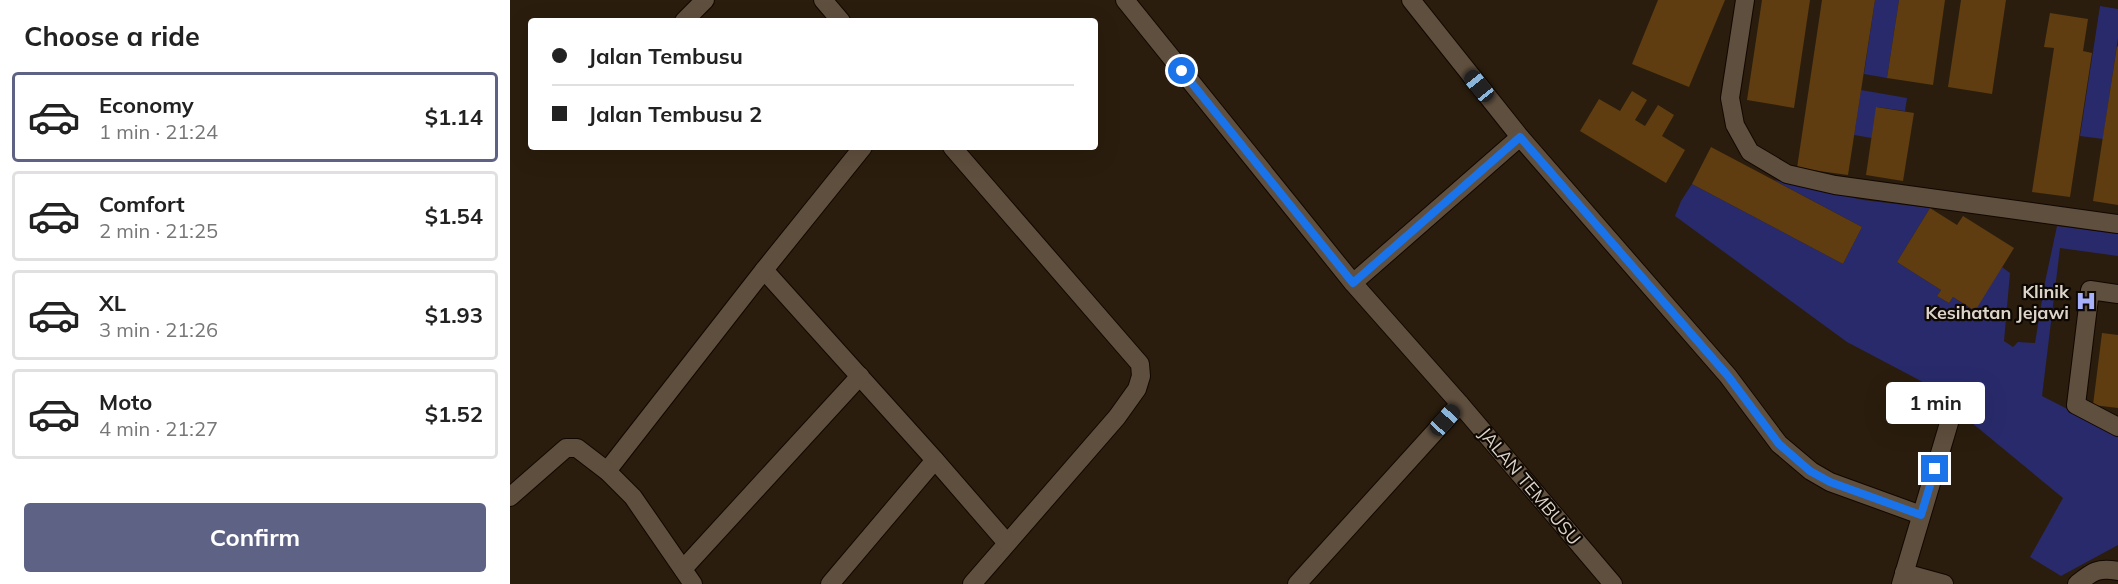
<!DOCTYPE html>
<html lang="en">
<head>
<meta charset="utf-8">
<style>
	:root { --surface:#fff; --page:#f6f6f6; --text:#222; --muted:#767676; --line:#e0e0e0; --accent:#5e6284 }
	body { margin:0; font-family:Mulish,sans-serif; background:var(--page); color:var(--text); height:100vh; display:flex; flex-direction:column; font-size:22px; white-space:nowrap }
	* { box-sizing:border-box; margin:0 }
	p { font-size:20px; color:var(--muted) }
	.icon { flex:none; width:33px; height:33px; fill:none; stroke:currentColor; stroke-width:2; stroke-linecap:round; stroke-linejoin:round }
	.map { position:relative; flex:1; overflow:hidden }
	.panel { display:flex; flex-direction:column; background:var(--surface); width:510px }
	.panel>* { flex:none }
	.hud { position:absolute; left:18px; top:18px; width:570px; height:132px; border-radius:6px; box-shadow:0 6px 24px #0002; display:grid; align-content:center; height:132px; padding:0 24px; background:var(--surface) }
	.end { position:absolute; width:27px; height:27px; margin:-14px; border:8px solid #1a73e8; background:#fff; box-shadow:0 0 0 3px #fff }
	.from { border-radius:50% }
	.bubble { position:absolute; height:42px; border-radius:6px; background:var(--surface); box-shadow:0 6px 24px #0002; font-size:20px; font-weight:700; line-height:42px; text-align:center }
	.car { position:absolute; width:18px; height:36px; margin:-18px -9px; border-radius:8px; box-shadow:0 0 4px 2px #0007; background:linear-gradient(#222 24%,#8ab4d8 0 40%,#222 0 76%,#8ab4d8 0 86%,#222 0) }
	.hud b { display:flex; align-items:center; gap:21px; height:57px; font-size:22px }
	.hud b+b { border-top:2px solid var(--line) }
	.hud i { width:15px; height:15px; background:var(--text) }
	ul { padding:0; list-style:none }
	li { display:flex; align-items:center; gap:18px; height:90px; margin:0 12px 9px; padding:0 12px; border:3px solid var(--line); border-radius:6px }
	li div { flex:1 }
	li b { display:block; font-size:22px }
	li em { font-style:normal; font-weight:700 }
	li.on { border-color:var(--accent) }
	li>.icon { width:54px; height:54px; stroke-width:1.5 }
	h2 { padding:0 24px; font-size:27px; line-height:72px }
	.button { display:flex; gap:12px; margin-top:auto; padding:12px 24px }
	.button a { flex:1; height:69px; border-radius:6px; background:var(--accent); color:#fff; font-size:24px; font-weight:700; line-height:69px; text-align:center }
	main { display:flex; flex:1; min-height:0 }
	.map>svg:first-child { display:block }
	.green { fill:#292a6b }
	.building { fill:#5f3d10 }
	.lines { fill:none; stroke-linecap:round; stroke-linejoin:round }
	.minor-casing { stroke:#120700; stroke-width:20 }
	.minor { stroke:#5f4f3e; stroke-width:18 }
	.route { stroke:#1a73e8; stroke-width:8 }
	.labels { text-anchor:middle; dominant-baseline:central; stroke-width:4.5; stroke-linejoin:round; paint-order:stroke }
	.poi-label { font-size:18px; font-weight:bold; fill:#dcd3c9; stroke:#0e0803; text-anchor:end }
	.street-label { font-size:18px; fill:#dcd3c9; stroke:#0e0803 }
</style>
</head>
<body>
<main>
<section class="panel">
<h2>Choose a ride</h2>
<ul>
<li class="on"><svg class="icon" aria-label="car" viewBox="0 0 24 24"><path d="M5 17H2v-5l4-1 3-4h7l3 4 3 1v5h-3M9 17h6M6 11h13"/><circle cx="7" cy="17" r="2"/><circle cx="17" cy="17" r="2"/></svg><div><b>Economy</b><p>1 min · 21:24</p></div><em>$1.14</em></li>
<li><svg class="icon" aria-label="car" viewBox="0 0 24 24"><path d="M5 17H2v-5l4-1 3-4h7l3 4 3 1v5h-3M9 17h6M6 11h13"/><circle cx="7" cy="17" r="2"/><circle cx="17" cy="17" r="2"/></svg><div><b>Comfort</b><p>2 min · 21:25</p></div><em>$1.54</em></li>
<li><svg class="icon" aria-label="car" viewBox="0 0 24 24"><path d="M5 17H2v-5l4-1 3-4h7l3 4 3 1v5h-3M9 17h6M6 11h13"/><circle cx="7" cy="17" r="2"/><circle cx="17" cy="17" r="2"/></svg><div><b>XL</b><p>3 min · 21:26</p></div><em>$1.93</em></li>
<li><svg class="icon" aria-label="car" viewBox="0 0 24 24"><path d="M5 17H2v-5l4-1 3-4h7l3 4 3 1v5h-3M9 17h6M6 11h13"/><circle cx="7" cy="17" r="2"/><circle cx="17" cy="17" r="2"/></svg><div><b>Moto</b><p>4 min · 21:27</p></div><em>$1.52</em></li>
</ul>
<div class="button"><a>Confirm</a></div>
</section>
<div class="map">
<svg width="1608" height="584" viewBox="0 0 1608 584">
	<rect width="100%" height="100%" fill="#2a1d0d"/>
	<!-- green -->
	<g class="green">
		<path d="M 1365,0 L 1389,0 L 1377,78 L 1354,74 Z"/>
		<path d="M 1590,6 L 1608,9 L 1608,38 L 1593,139 L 1570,136 Z"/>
		<path d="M 1351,90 L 1397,98 L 1395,111 L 1367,107 L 1362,138 L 1344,135 Z"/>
		<path d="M 1264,180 L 1353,200 L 1420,208 L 1387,262 L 1431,290 L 1427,296 L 1439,303 L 1443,297 L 1464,311 L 1492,267 L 1500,273 L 1494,341 L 1503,347 L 1508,342 L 1525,343 L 1535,282 L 1547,226 L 1608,234 L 1608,256 L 1550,248 L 1532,396 L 1608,435 L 1608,545 L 1551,576 L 1520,557 L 1553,498 L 1411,381 L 1337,342 L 1165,216 L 1171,201 L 1182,184 L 1333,264 L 1352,227 Z"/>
	</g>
	<!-- building -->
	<g class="building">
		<path d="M 1148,0 L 1215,0 L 1179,87 L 1122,64 Z"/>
		<path d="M 1252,0 L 1300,0 L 1284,108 L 1237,100 Z"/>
		<path d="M 1312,0 L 1365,0 L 1338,175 L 1287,168 Z"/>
		<path d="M 1389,0 L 1435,0 L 1423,85 L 1377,78 Z"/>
		<path d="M 1451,0 L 1496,0 L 1482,94 L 1438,87 Z"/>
		<path d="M 1540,13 L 1578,19 L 1573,51 L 1582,53 L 1560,197 L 1522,192 L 1544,48 L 1534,47 Z"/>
		<path d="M 1607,46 L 1608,47 L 1608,205 L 1583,201 Z"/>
		<path d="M 1122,91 L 1137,100 L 1125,120 L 1135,126 L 1148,105 L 1164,115 L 1152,136 L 1175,150 L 1156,183 L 1070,131 L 1089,99 L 1110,111 Z"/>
		<path d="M 1366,107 L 1404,113 L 1393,181 L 1356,175 Z"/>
		<path d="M 1201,147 L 1352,227 L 1333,264 L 1182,184 Z"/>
		<path d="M 1420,208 L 1447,225 L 1453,216 L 1504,248 L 1465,311 L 1443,297 L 1439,303 L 1427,296 L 1431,290 L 1387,262 Z"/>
		<path d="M 1592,333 L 1608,335 L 1608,408 L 1583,405 Z"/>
	</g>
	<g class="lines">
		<!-- minor casing -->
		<g class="minor-casing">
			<g id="minor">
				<path d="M 313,0 L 331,21"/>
				<path d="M 615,0 L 843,283 L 950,404 L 1103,584"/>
				<path d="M 901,0 L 1010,137 L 1218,376 L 1269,444 L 1301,471 L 1320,482 L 1411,515"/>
				<path d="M 1235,0 L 1220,98 L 1225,125 L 1240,152 L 1277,174 L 1325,185 L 1608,224"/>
				<path d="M 174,21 L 195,0"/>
				<path d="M 442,147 L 630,364 L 631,376 L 627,389 L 607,417 L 462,584"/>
				<path d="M 254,270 L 425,460 L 497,543"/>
				<path d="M 843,283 L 1010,137"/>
				<path d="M 1608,294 L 1580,290 L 1566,405 L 1608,427"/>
				<path d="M 97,471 L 254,270 L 353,147"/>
				<path d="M 0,497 L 56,448 L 67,448 L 97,471 L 123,497 L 183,584"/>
				<path d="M 173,569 L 350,376"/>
				<path d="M 1394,573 L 1434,584"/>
				<path d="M 320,584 L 425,460"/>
				<path d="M 787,584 L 950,404"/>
				<path d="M 1391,584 L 1439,423"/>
				<path d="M 1567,584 C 1582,572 1588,567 1608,571"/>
			</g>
		</g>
		<!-- minor -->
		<use href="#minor" class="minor"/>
	</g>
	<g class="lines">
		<!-- route -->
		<path class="route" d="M 672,71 L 843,283 L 1010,137 L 1218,376 L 1269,444 L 1300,471 L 1320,482 L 1411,515 L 1425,469"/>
	</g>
	<!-- icons -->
	<defs>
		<g id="hospital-bare" transform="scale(1.62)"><path d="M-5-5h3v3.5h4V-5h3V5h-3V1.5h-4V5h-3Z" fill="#a7b1fc" stroke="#0e0803" stroke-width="2.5" paint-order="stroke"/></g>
	</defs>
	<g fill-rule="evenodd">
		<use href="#hospital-bare" x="1576" y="301"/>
	</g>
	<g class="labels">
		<!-- poi labels -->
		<g class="poi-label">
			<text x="1559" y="291">Klinik<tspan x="1559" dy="21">Kesihatan Jejawi</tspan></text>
		</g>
		<!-- street labels -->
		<g class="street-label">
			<text transform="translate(1020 486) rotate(50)">JALAN TEMBUSU</text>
		</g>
	</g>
</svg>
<i class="end from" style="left:672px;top:71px"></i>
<i class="end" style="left:1425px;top:469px"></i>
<div class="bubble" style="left:1376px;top:382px;width:99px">1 min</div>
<i class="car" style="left:969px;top:86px;rotate:321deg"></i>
<i class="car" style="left:935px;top:420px;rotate:42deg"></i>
<div class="hud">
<b><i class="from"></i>Jalan Tembusu</b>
<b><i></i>Jalan Tembusu 2</b>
</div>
</div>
</main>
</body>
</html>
